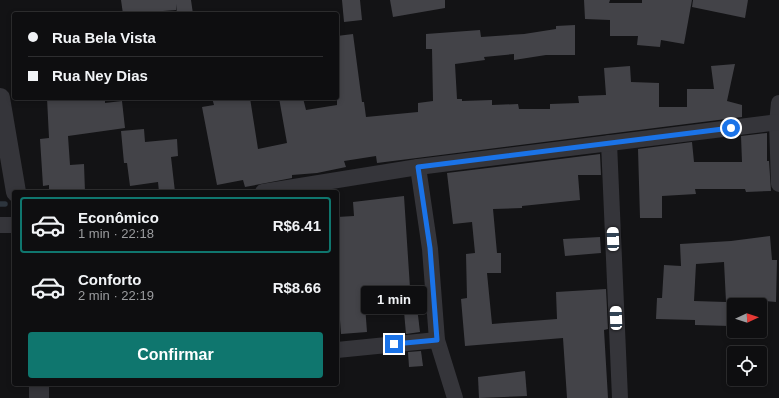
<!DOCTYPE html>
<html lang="pt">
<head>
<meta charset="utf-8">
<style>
	:root { --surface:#0e0e10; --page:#1c1c1e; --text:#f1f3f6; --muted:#9b9c9f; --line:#2e2e30; --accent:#0f766e }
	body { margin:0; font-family:Helvetica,sans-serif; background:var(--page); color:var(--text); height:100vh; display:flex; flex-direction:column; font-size:15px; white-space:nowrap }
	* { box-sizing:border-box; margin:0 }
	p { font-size:13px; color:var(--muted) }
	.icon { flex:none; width:22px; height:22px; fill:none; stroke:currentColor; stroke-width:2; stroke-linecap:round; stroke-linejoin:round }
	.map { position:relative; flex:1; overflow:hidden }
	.panel { position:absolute; left:12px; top:190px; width:327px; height:196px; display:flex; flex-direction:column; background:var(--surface); border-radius:4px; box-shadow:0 2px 6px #0003,0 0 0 1px var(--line) }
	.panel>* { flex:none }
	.hud { position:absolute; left:12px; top:12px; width:327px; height:88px; border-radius:4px; box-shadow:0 2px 6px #0003,0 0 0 1px var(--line); display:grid; align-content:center; height:88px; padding:0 16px; background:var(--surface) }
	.needle { width:26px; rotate:87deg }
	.tools { position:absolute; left:727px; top:298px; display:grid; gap:8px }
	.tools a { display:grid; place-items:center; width:40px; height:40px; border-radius:4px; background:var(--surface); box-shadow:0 2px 6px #0003,0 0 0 1px var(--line); font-size:20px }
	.end { position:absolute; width:18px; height:18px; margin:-9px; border:5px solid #1a73e8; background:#fff; box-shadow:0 0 0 2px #fff }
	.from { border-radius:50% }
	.bubble { position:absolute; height:28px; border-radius:4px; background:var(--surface); box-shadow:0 2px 6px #0003,0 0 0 1px var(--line); font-size:13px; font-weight:800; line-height:28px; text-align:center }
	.car { position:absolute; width:12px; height:24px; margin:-12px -6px; border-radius:5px; box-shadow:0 0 3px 1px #0007; background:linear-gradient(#fff 24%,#345 0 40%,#fff 0 76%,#345 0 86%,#fff 0) }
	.hud b { display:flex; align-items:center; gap:14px; height:38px; font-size:15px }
	.hud b+b { border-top:1px solid var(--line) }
	.hud i { width:10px; height:10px; background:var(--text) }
	ul { padding:7px 0 0; list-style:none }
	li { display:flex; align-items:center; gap:12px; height:56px; margin:0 8px 6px; padding:0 8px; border:2px solid transparent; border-radius:4px }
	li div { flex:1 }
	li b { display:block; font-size:15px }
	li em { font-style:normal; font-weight:800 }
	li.on { border-color:var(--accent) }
	li>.icon { width:36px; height:36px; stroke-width:1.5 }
	.action { display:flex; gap:8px; margin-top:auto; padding:8px 16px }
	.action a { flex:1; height:46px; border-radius:4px; background:var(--accent); color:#fff; font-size:16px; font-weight:800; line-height:46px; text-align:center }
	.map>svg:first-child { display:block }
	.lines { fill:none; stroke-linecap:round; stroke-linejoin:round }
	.stream { stroke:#2d353d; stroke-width:5.5 }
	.building { fill:#434348; fill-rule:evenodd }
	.minor { stroke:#35353a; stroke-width:16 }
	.tertiary { stroke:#35353a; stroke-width:20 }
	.route { stroke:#1a73e8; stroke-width:5 }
</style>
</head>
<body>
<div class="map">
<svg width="779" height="398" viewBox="0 0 779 398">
	<rect width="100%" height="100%" fill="#131315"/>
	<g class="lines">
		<!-- stream -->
		<path class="stream" d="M 0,204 L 5,204"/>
	</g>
	<!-- building -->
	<g class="building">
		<path d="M 121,0 L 191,0 L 193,14 L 177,14 L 176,4 L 176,10 L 123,14 Z"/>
		<path d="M 342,0 L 360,0 L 362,20 L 344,22 Z"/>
		<path d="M 390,0 L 445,0 L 445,8 L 393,17 Z"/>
		<path d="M 584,0 L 610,0 L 609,3 L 642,3 L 642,0 L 692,0 L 684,44 L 661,40 L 660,47 L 637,45 L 638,36 L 610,36 L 610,20 L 585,19 Z"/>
		<path d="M 693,0 L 748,0 L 745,18 L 692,7 Z"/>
		<path d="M 575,25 L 575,55 L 546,55 L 514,60 L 514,54 L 484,57 L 485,60 L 455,64 L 457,99 L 462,99 L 462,101 L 492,100 L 492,105 L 518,104 L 519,109 L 550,109 L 550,104 L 579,103 L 578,96 L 606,95 L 604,68 L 630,66 L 631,82 L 659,83 L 659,107 L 687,107 L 687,89 L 714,89 L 711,66 L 735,64 L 727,101 L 742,105 L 742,117 L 377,163 L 376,156 L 344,161 L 346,167 L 317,173 L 292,175 L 292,178 L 245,187 L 243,180 L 217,185 L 202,107 L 214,105 L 212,98 L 250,98 L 258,149 L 287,143 L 279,98 L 303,98 L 306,110 L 337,105 L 337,36 L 353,34 L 362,102 L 364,102 L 366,117 L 418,112 L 418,103 L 433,101 L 432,49 L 426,49 L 426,34 L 480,30 L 481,37 L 524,34 L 556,29 L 556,26 Z"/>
		<path d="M 47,98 L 105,98 L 105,103 L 122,101 L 125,128 L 68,136 L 70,165 L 84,164 L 85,192 L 49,192 L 49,185 L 43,186 L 40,139 L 49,138 Z"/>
		<path d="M 144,129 L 145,142 L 177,139 L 178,156 L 171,157 L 175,192 L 159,192 L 158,182 L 130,186 L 127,163 L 124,163 L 121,131 Z"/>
		<path d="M 767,133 L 767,161 L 769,161 L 771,191 L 746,192 L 745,189 L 695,189 L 696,194 L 662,196 L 662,218 L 640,218 L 638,149 L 692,142 L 694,162 L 742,162 L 741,136 Z"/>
		<path d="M 600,154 L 601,175 L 578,175 L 580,200 L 522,206 L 522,208 L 493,209 L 497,253 L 501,253 L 501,273 L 487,273 L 492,324 L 557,319 L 556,292 L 606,289 L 608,329 L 604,330 L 608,398 L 567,398 L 563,338 L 465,346 L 461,299 L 467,298 L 466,254 L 475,253 L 472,222 L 453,224 L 447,173 Z"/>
		<path d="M 404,196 L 410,288 L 364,292 L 367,332 L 341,334 L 337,278 L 337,217 L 354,216 L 353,202 Z"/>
		<path d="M 770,236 L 772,260 L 777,260 L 776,302 L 765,301 L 766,336 L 730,337 L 730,326 L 695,325 L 695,320 L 656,319 L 657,298 L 662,298 L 664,265 L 681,266 L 680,244 L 731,241 ZM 724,262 L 726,302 L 694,301 L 696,264 ZM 734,305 L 760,305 L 760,331 L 734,331 Z"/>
		<path d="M 600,237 L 601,253 L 565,256 L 563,239 Z"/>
		<path d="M 416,299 L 420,332 L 406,334 L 403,300 Z"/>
		<path d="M 421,351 L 423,366 L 409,367 L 408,352 Z"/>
		<path d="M 525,371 L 527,396 L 479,398 L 478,377 Z"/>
	</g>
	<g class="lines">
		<!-- minor -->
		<g class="minor">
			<path d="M 779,103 L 777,123 L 779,184"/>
			<path d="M 609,143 L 620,398"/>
			<path d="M 418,167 L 430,249 L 437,340 L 455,398"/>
			<path d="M 263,192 L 418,167 L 779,122"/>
			<path d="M 0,225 L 14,225"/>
			<path d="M 337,350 L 437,340"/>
		</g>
		<!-- tertiary -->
		<g class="tertiary">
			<path d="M 0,98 L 16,192"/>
			<path d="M 39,398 L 39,384"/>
		</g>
	</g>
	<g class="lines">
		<!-- route -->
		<path class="route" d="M 394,344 L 437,340 L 430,248 L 418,167 L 731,128"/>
	</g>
</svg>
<div class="tools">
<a><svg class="needle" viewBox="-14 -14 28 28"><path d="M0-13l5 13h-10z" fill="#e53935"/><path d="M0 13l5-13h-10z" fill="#9b9c9f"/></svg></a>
<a><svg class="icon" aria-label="locate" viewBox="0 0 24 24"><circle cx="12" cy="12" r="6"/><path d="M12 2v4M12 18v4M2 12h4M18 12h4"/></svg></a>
</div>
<i class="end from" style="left:731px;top:128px"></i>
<i class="end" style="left:394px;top:344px"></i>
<div class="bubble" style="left:361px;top:286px;width:66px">1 min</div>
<i class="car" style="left:613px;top:239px;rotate:358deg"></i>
<i class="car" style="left:616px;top:318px;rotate:358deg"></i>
<div class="hud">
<b><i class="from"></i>Rua Bela Vista</b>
<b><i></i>Rua Ney Dias</b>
</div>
<section class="panel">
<ul>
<li class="on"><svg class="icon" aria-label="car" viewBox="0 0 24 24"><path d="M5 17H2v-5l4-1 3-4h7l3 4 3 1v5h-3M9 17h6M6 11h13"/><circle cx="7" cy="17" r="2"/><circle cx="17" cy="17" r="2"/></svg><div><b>Econômico</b><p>1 min · 22:18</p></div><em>R$6.41</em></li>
<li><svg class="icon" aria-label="car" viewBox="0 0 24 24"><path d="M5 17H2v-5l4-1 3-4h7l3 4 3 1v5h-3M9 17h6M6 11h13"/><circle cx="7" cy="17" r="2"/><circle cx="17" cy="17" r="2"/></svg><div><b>Conforto</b><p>2 min · 22:19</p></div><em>R$8.66</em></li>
</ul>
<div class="action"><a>Confirmar</a></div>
</section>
</div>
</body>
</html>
